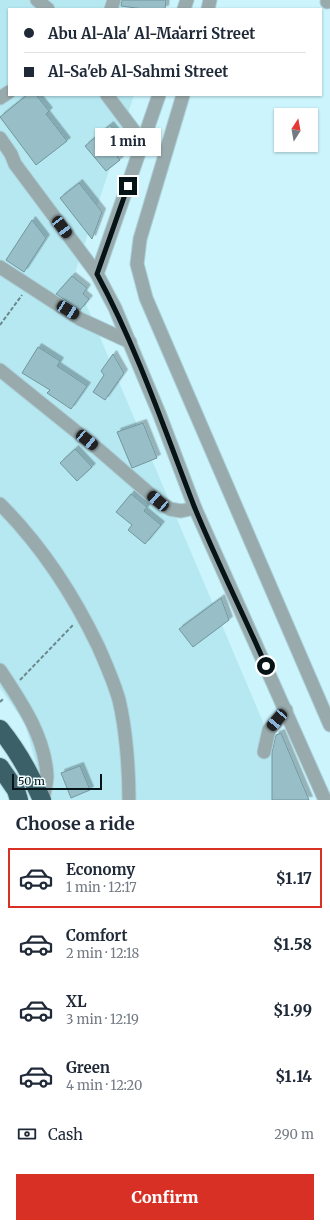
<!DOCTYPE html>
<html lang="en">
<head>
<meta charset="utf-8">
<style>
	:root { --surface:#fff; --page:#f6f6f7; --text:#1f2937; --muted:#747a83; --line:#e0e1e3; --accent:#d93025 }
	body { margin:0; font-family:Merriweather,serif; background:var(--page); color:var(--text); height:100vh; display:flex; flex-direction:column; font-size:15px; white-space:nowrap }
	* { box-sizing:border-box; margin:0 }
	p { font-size:13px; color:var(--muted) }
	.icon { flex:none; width:22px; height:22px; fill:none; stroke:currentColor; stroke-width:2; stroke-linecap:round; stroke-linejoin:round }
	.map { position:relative; height:800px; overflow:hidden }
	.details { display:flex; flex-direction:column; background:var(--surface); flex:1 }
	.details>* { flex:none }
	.banner { position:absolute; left:8px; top:8px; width:314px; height:88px; border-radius:0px; box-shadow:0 1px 3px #0004; display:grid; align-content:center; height:88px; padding:0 16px; background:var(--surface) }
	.needle { width:26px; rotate:11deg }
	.tools { position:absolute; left:274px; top:108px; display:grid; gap:8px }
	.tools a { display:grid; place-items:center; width:44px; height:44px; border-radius:0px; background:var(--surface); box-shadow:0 1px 3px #0004; font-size:20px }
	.scale { position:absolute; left:12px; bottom:10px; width:90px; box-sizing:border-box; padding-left:4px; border:2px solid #061417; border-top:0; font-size:11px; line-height:14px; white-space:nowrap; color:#061417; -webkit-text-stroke:3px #ecfcff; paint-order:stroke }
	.end { position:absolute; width:18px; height:18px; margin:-9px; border:5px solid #061417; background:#fff; box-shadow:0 0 0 2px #fff }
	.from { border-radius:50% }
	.bubble { position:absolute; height:28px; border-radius:0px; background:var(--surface); box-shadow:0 1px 3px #0004; font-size:13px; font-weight:800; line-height:28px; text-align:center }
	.car { position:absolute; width:12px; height:24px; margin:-12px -6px; border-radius:5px; box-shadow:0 0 3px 1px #0007; background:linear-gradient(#222 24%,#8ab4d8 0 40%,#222 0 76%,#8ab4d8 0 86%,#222 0) }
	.banner b { display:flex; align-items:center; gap:14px; height:38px; font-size:15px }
	.banner b+b { border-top:1px solid var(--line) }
	.banner i { width:10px; height:10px; background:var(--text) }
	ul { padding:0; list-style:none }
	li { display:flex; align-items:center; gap:12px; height:60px; margin:0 8px 6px; padding:0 8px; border:2px solid transparent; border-radius:0px }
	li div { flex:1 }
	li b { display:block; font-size:15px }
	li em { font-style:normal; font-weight:800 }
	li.current { border-color:var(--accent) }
	li>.icon { width:36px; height:36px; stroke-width:1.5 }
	h2 { padding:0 16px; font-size:18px; line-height:48px }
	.pay { display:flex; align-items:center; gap:10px; height:44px; padding:0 16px; font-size:15px }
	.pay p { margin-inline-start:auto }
	.primary-button { display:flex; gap:8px; margin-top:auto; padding:8px 16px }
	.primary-button a { flex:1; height:46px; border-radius:0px; background:var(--accent); color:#fff; font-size:16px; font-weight:800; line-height:46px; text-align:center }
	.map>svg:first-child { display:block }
	.built { fill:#b6e8f2 }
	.building { fill:#98bfc7; stroke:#71979e; filter:url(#shadow) }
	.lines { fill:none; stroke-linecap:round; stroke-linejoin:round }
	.minor-casing { stroke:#abd0d7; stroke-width:15 }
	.highway-casing { stroke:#abd0d7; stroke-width:20 }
	.path { stroke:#6c888d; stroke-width:2; stroke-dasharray:4 2; stroke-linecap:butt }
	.minor { stroke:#99aaad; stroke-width:13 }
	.highway { stroke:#3c6067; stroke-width:18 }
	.route { stroke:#061417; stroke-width:5 }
</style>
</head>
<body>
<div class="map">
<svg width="330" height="800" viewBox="0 0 330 800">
	<defs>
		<filter id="shadow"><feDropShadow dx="3.5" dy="-3.5" stdDeviation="0" flood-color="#0004"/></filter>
	</defs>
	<rect width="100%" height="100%" fill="#cbf4fc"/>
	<!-- built -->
	<path class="built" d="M 0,0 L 162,0 L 160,9 L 9,9 L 9,95 L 134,95 L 74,276 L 296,800 L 42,800 L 42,787 L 25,723 L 0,688 Z"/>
	<!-- building -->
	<g class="building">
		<path d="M 122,0 L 166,0 L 165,9 L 143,9 L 121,6 Z"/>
		<path d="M 27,95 L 36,95 L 49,111 L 46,114 L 67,141 L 36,165 L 0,117 Z"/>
		<path d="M 110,125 L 129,148 L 117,157 L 120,160 L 106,171 L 85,146 Z"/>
		<path d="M 79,183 L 102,212 L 92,239 L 60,198 Z"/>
		<path d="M 32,220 L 46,238 L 24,272 L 6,260 Z"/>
		<path d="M 72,276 L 87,288 L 83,294 L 89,299 L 80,310 L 56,294 Z"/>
		<path d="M 38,347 L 60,361 L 57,366 L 87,386 L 71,409 L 47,393 L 50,390 L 22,373 Z"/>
		<path d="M 113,354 L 124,373 L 105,400 L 93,392 L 104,375 L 101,371 Z"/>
		<path d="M 143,423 L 157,458 L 132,468 L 117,432 Z"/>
		<path d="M 75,449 L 92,467 L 77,481 L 60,463 Z"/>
		<path d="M 131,494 L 147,507 L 144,511 L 161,525 L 145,544 L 128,530 L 132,525 L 116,512 Z"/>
		<path d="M 221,598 L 229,620 L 193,647 L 179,629 Z"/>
		<path d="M 281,733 L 309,800 L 272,800 L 272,752 L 276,735 Z"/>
		<path d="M 80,766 L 90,790 L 71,798 L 61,773 Z"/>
	</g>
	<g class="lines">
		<!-- minor casing -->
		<g class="minor-casing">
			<g id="minor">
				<path d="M 37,0 L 48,9"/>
				<path d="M 327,2 L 328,0"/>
				<path d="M 111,9 L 114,0"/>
				<path d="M 184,9 L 187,0"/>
				<path d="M 208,9 L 210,0"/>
				<path d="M 107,95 L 143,143"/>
				<path d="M 183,95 L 140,239 L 137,264 L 146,298 L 330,725"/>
				<path d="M 0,98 L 9,92"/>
				<path d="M 0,138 L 11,154 L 15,164 L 97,274 L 115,308 L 159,413 L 195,508 L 325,800"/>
				<path d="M 0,267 L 80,319 L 130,342"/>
				<path d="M 97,274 L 159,95"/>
				<path d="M 0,370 L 98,449 L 158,501 L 170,509 L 181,511 L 195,508"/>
				<path d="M 0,504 C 41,545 73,594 98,646 C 106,664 114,682 119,700 C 126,729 129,770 129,800"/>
				<path d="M 0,670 C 21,702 45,736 47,776 C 47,784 44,792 43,800"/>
				<path d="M 264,752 L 269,730 L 286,710"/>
			</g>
		</g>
		<!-- highway casing -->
		<g class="highway-casing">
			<g id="highway">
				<path d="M 0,729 C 17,750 31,775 42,800"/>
				<path d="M 0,767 L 16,790 L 19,800"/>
			</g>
		</g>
		<!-- path -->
		<g class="path">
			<path d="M 0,325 L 22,295"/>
			<path d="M 20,680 L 74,624"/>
			<path d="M 0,702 L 4,698"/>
		</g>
		<!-- minor -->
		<use href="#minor" class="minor"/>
		<!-- highway -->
		<use href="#highway" class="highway"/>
	</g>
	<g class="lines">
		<!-- route -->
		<path class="route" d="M 128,186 L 97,274 C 137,348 164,428 194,506 C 216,560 243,613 266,666"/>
	</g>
</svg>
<div class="tools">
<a><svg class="needle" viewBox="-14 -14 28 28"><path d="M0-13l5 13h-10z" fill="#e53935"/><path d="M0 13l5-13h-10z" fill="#747a83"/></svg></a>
</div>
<div class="scale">50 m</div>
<i class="end from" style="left:266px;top:666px"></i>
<i class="end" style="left:128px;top:186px"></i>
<div class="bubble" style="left:95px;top:128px;width:66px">1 min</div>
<i class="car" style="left:62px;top:227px;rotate:143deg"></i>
<i class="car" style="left:68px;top:310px;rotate:122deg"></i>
<i class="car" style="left:87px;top:440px;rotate:129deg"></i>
<i class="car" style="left:158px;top:501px;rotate:311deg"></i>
<i class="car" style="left:277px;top:720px;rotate:220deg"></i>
<div class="banner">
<b><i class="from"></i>Abu Al-Ala' Al-Maʻarri Street</b>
<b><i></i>Al-Sa'eb Al-Sahmi Street</b>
</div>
</div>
<section class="details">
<h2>Choose a ride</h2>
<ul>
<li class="current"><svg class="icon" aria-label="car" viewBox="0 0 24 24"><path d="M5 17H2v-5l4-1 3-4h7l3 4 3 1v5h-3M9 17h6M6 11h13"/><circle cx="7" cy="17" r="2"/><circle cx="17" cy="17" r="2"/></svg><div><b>Economy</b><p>1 min · 12:17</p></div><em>$1.17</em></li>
<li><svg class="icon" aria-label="car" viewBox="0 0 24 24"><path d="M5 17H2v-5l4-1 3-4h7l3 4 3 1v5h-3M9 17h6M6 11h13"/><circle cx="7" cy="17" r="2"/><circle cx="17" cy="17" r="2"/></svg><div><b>Comfort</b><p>2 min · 12:18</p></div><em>$1.58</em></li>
<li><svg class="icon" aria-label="car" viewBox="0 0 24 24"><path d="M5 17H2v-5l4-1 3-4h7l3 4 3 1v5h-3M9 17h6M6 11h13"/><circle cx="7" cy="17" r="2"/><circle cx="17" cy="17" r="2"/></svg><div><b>XL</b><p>3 min · 12:19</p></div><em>$1.99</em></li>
<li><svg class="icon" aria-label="car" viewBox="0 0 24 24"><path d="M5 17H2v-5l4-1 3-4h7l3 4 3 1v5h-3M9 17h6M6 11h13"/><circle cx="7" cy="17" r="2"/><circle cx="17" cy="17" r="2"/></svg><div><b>Green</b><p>4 min · 12:20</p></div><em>$1.14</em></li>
</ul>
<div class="pay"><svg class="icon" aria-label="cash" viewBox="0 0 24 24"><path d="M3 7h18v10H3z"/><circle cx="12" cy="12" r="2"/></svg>Cash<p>290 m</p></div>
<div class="primary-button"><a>Confirm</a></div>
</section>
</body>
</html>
